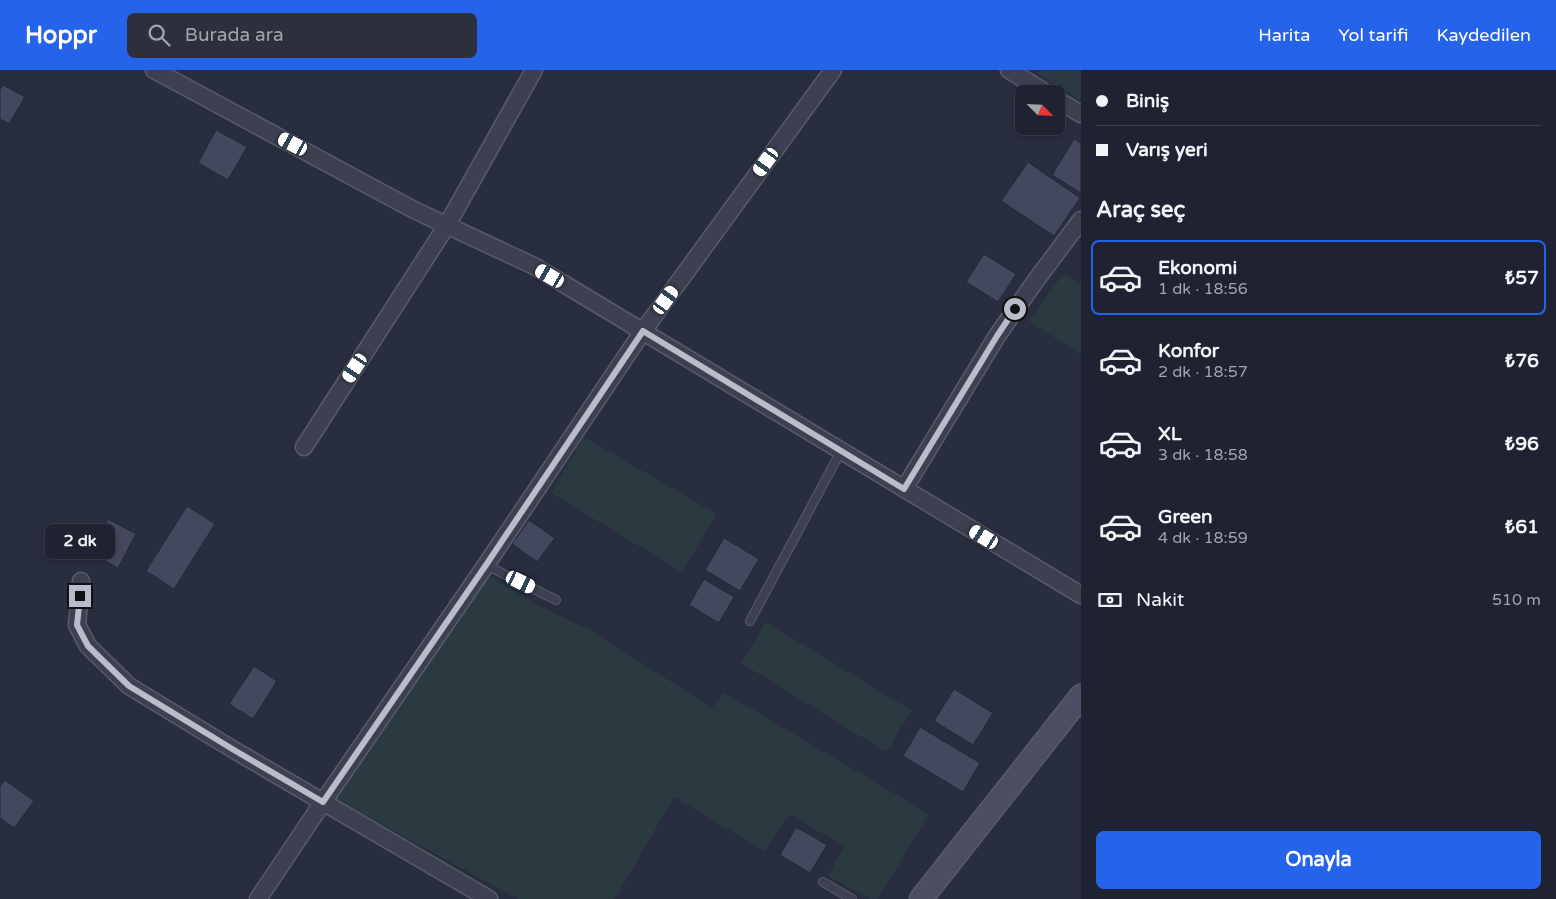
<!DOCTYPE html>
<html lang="tr">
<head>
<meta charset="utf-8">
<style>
	:root { --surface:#1f2230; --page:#2c2f3c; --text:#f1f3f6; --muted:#a1a4ab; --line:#3c3f4c; --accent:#2563eb }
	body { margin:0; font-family:"Varela Round",sans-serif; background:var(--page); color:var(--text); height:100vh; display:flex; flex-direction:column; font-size:19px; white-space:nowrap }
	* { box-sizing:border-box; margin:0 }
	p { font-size:16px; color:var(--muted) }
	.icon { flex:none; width:28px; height:28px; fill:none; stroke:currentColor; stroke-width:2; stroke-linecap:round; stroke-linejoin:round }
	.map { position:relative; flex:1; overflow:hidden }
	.side { display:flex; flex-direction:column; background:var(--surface); width:475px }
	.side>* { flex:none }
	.top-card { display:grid; align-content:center; height:110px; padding:0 15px; background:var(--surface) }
	.needle { width:32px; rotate:114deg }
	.buttons { position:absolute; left:1015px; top:15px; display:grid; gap:10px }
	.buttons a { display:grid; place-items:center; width:50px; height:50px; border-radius:8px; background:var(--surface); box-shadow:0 2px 8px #0003,0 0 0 1px var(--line); font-size:25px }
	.end { position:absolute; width:22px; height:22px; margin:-11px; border:6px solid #b9bcca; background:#111; box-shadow:0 0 0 2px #111 }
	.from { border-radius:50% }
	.bubble { position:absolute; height:35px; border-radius:8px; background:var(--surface); box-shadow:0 2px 8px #0003,0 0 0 1px var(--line); font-size:16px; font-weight:800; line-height:35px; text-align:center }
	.car { position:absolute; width:15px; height:30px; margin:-15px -8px; border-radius:6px; box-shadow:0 0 4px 1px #0007; background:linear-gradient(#fff 24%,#345 0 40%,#fff 0 76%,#345 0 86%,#fff 0) }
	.top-card b { display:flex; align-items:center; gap:18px; height:48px; font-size:19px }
	.top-card b+b { border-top:1px solid var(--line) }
	.top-card i { width:12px; height:12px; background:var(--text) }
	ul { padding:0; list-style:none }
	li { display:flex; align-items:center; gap:15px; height:75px; margin:0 10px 8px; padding:0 5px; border:2px solid transparent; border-radius:8px }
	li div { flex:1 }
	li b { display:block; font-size:19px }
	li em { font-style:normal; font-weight:800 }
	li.active { border-color:var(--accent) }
	li>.icon { width:45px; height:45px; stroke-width:1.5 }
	h2 { padding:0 15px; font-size:22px; line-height:60px }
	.pay { display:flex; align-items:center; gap:12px; height:55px; padding:0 15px; font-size:19px }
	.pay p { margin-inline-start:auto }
	.button { display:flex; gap:10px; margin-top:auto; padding:10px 15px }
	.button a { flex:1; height:58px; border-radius:8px; background:var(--accent); color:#fff; font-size:20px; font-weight:800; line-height:58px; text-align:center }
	header { display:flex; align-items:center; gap:30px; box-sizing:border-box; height:70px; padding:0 25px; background:var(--accent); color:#fff }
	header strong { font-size:24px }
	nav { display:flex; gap:28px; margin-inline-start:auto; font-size:18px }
	.search { width:350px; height:45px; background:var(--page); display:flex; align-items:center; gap:12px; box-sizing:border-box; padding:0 18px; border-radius:8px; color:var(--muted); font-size:19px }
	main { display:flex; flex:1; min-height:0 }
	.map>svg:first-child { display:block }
	.green { fill:#2b3941 }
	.building { fill:#43485e; stroke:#232737 }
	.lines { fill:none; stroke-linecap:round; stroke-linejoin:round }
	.lane-casing { stroke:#575b6a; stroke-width:10 }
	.street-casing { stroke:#575b6a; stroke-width:19 }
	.secondary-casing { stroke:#575b6a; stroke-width:25 }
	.lane { stroke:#3d4050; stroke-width:8 }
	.street { stroke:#3d4050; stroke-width:16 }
	.secondary { stroke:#4b4e63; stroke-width:22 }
	.route { stroke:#b9bcca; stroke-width:6 }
</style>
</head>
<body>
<header>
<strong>Hoppr</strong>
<div class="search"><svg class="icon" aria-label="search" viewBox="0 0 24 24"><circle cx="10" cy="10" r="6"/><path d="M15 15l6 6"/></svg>Burada ara</div>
<nav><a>Harita</a><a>Yol tarifi</a><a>Kaydedilen</a></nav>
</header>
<main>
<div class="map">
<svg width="1081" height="829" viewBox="0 0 1081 829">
	<rect width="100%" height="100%" fill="#292d40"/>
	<!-- green -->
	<g class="green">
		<path d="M 1039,0 L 1081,0 L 1081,31 L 1037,3 Z"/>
		<path d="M 1063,204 L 1081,215 L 1081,285 L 1029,251 Z"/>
		<path d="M 584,367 L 717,444 L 682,502 L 551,423 Z"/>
		<path d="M 489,505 L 540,536 L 592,561 L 712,638 L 723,622 L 929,744 L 878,829 L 870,829 L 828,806 L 844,776 L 790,745 L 764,781 L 674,727 L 615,829 L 518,829 L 335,729 Z"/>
		<path d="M 766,552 L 912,641 L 886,682 L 741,593 Z"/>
	</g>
	<!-- building -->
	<g class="building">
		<path d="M 3,15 L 25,27 L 9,54 L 0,49 L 0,20 Z"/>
		<path d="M 216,60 L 247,77 L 228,110 L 198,93 Z"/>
		<path d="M 1074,69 L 1081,73 L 1081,123 L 1052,105 Z"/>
		<path d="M 1028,92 L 1080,128 L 1054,166 L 1001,131 Z"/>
		<path d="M 984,184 L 1016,204 L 998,232 L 966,212 Z"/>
		<path d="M 187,436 L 215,454 L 174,519 L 146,501 Z"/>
		<path d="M 108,449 L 136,464 L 118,498 L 91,483 Z"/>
		<path d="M 529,450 L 555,468 L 537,492 L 512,474 Z"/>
		<path d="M 724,468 L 759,489 L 740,521 L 705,500 Z"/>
		<path d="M 704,509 L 734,527 L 719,553 L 689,535 Z"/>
		<path d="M 254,596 L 277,611 L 253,649 L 229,634 Z"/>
		<path d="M 954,619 L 993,643 L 973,675 L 934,651 Z"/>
		<path d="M 920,657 L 980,693 L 963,722 L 903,686 Z"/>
		<path d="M 5,710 L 34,731 L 14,758 L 0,748 L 0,716 Z"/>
		<path d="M 796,757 L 827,775 L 810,803 L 780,785 Z"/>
	</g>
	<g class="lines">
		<!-- lane casing -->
		<g class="lane-casing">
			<g id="lane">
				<path d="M 486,495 L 556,530"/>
				<path d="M 750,551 L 841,381"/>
				<path d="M 823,812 L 852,829"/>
			</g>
		</g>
		<!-- street casing -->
		<g class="street-casing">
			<g id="street">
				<path d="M 154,0 L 414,140 L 534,196 L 1081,525"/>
				<path d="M 1009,0 L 1048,24"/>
				<path d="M 1056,29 L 1081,44"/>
				<path d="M 304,377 L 447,155 L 534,0"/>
				<path d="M 904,419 L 997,266 L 1034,213 L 1081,150"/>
				<path d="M 81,511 L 77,555 L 88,576 L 129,616 L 234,680 L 489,829"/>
				<path d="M 258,829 L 323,732 L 486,495 L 643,261 L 833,0"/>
			</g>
		</g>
		<!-- secondary casing -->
		<g class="secondary-casing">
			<path id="secondary" d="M 921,829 L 1081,626"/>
		</g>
		<!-- lane -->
		<use href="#lane" class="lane"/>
		<!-- street -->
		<use href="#street" class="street"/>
		<!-- secondary -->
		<use href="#secondary" class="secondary"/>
	</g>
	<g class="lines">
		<!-- route -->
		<path class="route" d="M 80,526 L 77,555 L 88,576 L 129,616 L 234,680 L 323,732 L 486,495 L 643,261 L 904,419 L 997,266 L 1015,239"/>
	</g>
</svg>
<div class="buttons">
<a><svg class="needle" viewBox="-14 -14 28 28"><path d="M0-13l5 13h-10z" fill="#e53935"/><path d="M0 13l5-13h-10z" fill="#a1a4ab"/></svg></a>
</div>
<i class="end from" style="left:1015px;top:239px"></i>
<i class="end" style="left:80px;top:526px"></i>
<div class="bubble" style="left:45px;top:454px;width:70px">2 dk</div>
<i class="car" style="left:293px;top:74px;rotate:298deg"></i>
<i class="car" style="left:766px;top:92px;rotate:216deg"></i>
<i class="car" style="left:550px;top:206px;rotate:300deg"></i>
<i class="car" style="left:666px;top:230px;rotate:36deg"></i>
<i class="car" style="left:355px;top:298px;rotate:213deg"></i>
<i class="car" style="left:984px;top:467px;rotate:301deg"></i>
<i class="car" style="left:521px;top:512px;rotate:116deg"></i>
</div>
<section class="side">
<div class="top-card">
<b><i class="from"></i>Biniş</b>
<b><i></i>Varış yeri</b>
</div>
<h2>Araç seç</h2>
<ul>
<li class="active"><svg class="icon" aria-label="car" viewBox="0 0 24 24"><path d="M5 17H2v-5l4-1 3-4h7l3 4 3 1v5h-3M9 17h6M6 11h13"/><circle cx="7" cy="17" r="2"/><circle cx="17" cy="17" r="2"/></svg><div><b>Ekonomi</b><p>1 dk · 18:56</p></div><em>₺57</em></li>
<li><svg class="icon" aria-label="car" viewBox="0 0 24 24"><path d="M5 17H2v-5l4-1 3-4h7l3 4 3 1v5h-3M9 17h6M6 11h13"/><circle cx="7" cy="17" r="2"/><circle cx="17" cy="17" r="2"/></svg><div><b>Konfor</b><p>2 dk · 18:57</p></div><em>₺76</em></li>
<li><svg class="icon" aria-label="car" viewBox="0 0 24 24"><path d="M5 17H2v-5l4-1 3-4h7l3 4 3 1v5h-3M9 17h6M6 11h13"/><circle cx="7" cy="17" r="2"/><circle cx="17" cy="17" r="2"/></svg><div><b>XL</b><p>3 dk · 18:58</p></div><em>₺96</em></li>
<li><svg class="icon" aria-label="car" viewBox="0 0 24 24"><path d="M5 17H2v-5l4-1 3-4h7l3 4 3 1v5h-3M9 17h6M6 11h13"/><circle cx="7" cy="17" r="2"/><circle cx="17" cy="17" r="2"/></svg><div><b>Green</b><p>4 dk · 18:59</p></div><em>₺61</em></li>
</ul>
<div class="pay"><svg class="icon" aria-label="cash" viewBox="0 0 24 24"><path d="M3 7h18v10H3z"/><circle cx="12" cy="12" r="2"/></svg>Nakit<p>510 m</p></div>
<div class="button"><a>Onayla</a></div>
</section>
</main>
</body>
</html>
